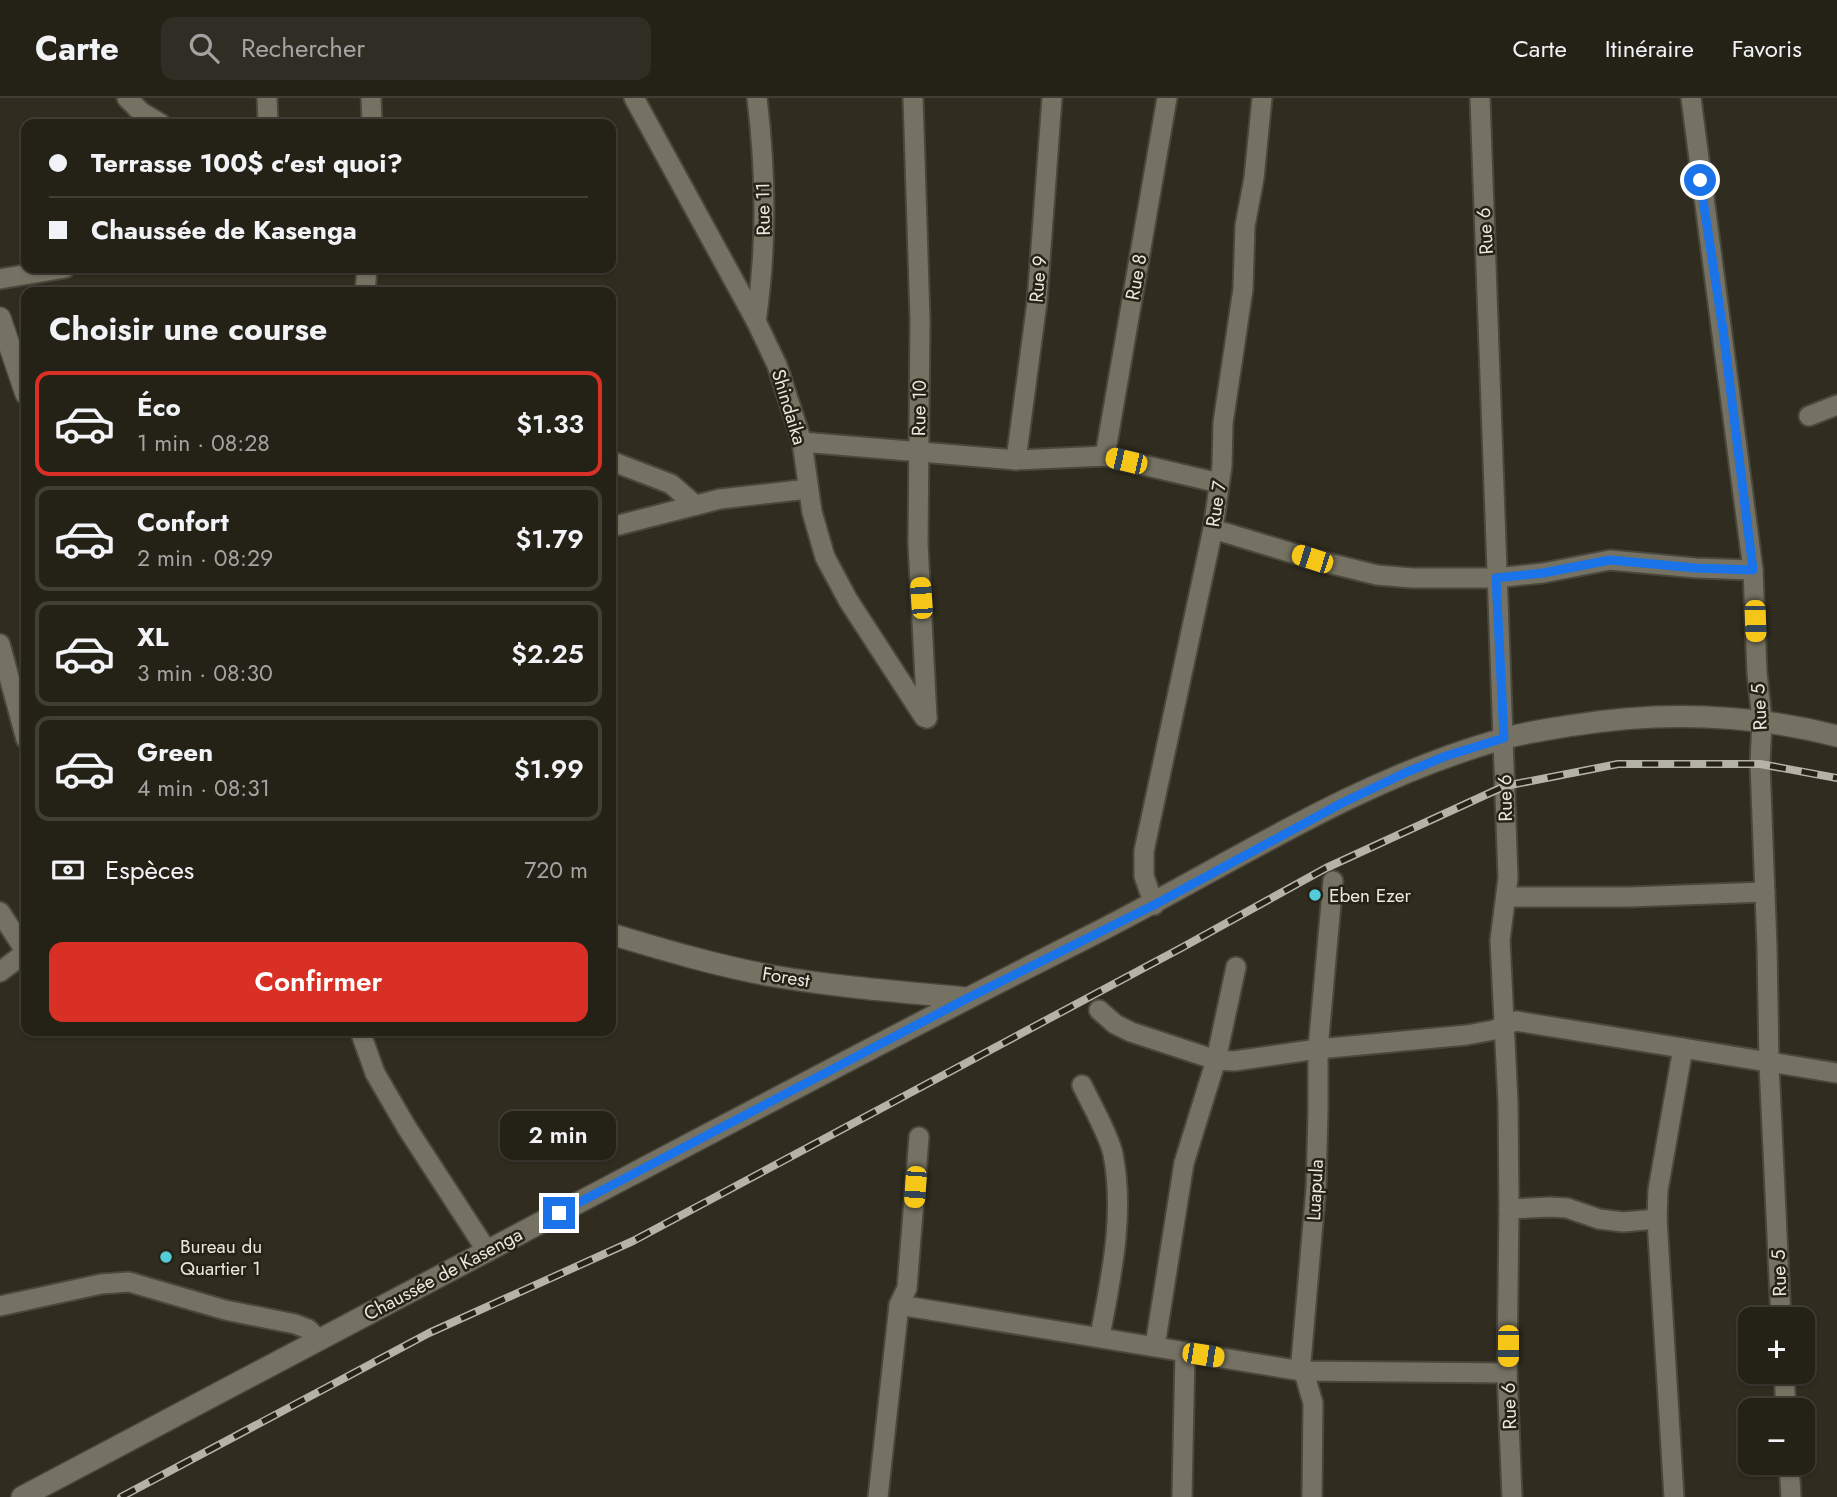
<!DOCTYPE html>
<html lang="fr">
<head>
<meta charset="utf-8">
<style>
	:root { --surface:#242117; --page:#302e24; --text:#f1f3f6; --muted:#a3a3a1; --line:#413e36; --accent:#d93025 }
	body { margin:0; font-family:Jost,sans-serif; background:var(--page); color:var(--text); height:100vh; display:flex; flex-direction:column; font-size:26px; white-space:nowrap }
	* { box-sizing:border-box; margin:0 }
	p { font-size:23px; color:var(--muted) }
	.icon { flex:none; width:38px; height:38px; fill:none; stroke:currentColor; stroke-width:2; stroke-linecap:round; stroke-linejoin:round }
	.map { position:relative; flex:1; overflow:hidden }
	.panel { position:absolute; left:21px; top:189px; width:595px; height:749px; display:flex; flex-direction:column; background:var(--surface); border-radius:14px; box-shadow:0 2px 5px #0004,0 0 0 2px var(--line) }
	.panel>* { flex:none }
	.top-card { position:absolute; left:21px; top:21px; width:595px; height:154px; border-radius:14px; box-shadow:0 2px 5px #0004,0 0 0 2px var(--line); display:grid; align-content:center; height:154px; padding:0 28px; background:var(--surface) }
	.tools { position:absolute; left:1738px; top:1209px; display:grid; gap:14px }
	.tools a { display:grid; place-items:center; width:77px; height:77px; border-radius:14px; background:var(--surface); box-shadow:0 2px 5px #0004,0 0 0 2px var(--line); font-size:35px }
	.end { position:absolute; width:32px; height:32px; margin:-16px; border:9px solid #1a73e8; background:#fff; box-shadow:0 0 0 4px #fff }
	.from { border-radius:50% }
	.bubble { position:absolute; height:49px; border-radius:14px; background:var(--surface); box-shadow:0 2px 5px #0004,0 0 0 2px var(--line); font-size:23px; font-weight:600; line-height:49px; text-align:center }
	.car { position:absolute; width:21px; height:42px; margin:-21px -10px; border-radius:9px; box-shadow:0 0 5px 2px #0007; background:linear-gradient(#f5c518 24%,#345 0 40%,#f5c518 0 76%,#345 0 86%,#f5c518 0) }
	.top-card b { display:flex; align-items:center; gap:24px; height:66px; font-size:26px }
	.top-card b+b { border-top:2px solid var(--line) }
	.top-card i { width:18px; height:18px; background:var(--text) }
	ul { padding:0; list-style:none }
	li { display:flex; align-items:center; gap:21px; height:105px; margin:0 14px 10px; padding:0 14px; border:4px solid var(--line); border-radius:14px }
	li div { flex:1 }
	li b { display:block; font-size:26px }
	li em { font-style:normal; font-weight:600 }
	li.on { border-color:var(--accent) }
	li>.icon { width:63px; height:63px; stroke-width:1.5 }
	h2 { padding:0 28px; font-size:32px; line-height:84px }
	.pay { display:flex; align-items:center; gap:18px; height:77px; padding:0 28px; font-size:26px }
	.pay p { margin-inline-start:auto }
	.button { display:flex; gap:14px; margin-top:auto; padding:14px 28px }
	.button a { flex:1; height:80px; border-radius:14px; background:var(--accent); color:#fff; font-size:28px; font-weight:600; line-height:80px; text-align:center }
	header { display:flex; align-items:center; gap:42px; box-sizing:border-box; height:98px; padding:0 35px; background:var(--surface); border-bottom:2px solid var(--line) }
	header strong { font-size:33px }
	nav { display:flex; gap:38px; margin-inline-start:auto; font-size:24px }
	.search { width:490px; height:63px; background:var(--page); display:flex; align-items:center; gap:18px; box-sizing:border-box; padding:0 24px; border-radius:14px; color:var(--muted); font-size:26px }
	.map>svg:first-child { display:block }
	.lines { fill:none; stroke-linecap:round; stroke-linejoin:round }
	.street-casing { stroke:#4a473c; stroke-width:23 }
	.secondary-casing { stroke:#4a473c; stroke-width:24 }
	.street { stroke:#767263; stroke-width:19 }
	.secondary { stroke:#767263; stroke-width:21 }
	.rail-casing { stroke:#b5b2a9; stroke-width:8 }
	.rail { stroke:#262316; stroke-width:5; stroke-dasharray:16; stroke-linecap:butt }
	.route { stroke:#1a73e8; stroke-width:9 }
	.poi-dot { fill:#53cbda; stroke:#262316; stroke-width:2.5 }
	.labels { text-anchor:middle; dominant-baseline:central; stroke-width:5; stroke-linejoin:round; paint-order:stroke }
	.street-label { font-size:19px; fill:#e9e7df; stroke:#262316 }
	.poi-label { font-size:19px; fill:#e9e7df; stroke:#262316; text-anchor:start }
</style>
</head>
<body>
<header>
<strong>Carte</strong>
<div class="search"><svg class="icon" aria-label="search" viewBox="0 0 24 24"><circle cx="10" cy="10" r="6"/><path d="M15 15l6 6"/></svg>Rechercher</div>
<nav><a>Carte</a><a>Itinéraire</a><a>Favoris</a></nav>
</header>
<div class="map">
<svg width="1837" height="1399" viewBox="0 0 1837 1399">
	<rect width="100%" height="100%" fill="#302c1f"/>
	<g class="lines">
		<!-- street casing -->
		<g class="street-casing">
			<g id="street">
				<path d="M 127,0 L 141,14 L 161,26"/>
				<path d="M 267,0 L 268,26"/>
				<path d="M 371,0 L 372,26"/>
				<path d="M 634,0 L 756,223 L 777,267 L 802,344 L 812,414 L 825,459 L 848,502 L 924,619 L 927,620"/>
				<path d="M 913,0 L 920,221 L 918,446 L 927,620"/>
				<path d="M 1480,0 L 1508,780 L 1500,842 L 1508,1005 L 1509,1111 L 1507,1275 L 1512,1399"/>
				<path d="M 1691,0 L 1753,472 L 1757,575 L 1762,622 L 1760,666 L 1767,849 L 1769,966 L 1781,1222"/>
				<path d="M 0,181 L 65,170"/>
				<path d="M 365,194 L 367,170"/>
				<path d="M 756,223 C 767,149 766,74 757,0"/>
				<path d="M 1809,318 L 1837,307"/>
				<path d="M 802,344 L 1016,362 L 1105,358 L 1219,385"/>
				<path d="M 1105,358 L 1167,0"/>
				<path d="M 1016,362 L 1037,204 L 1052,0"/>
				<path d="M 611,363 L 671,386 L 695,407"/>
				<path d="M 611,429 L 720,401 L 808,391"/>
				<path d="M 1213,431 L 1312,461 L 1377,477 L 1412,480 L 1496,480 L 1543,475 L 1610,462 L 1696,470 L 1753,472"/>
				<path d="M 0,546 L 26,641"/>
				<path d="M 1506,799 L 1629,799 L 1765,794"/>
				<path d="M 1154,807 L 1144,778 L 1144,753 L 1213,431 L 1222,368 L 1223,325 L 1243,191 L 1245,128 L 1254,80 L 1262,0"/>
				<path d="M 0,814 L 26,854"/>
				<path d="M 0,874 L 26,854"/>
				<path d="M 1099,912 L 1115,926 L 1131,934 L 1216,962 L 1234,963 L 1318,951 L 1467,937 L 1494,932 L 1516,923 L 1837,975"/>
				<path d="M 360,933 L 375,975 L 407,1030 L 487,1153"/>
				<path d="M 1082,987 C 1091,1006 1109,1037 1113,1056 C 1125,1117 1111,1179 1100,1238"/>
				<path d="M 1509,1111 L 1550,1109 L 1567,1110 L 1599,1121 L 1623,1124 L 1657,1121"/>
				<path d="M 899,1207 L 1302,1273 L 1507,1275"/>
				<path d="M 0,1208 L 101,1186 L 129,1184 L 225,1212 L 295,1226 L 308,1231 L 319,1242"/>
				<path d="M 1155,1248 L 1184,1065 L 1216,962 L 1236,869"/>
				<path d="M 1784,1274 L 1786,1312"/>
				<path d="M 1789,1365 L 1791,1399"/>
				<path d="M 878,1399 L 899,1207 L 907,1190 L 919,1039"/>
				<path d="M 1182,1399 L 1185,1254"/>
				<path d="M 1312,1399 L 1313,1305 L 1301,1264 L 1316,1090 L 1318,1013 L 1318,951 L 1333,783"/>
				<path d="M 1674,1399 L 1657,1121 L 1658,1092 L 1683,950"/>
			</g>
		</g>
		<!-- secondary casing -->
		<g class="secondary-casing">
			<g id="secondary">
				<path d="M 0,220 L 26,296"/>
				<path d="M 611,836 C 664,852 718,868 773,878 C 837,889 902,894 966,900"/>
				<path d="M 22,1399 C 224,1292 426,1186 627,1079 C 779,999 929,919 1082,842 C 1219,774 1350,684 1499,642 C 1521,635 1545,632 1568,628 C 1658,613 1748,615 1837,638"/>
			</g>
		</g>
		<!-- street -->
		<use href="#street" class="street"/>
		<!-- secondary -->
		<use href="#secondary" class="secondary"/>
		<!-- rail casing -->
		<g class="rail-casing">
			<path id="rail" d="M 121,1399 L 429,1235 L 633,1143 L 1183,849 L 1326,770 L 1505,688 L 1618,666 L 1760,666 L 1837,680"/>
		</g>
		<!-- rail -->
		<use href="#rail" class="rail"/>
	</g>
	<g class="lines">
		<!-- route -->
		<path class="route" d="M 559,1115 L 966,901 L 1154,807 L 1342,705 L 1407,674 L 1446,658 L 1504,640 L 1496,480 L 1543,475 L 1610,462 L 1696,470 L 1753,472 L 1723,232 L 1700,82"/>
	</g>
	<!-- markers -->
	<g class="poi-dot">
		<circle cx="1315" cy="797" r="7"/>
		<circle cx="166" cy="1159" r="7"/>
	</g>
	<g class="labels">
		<!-- street labels -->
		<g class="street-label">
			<text transform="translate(763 111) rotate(-91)">Rue 11</text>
			<text transform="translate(1485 133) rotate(-94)">Rue 6</text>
			<text transform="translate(1136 179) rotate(-80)">Rue 8</text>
			<text transform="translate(1038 181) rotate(-85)">Rue 9</text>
			<text transform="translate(789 309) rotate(73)">Shindaika</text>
			<text transform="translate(919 310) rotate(-89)">Rue 10</text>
			<text transform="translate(1216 406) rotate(-81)">Rue 7</text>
			<text transform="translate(1759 609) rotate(-93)">Rue 5</text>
			<text transform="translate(1505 700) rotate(-91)">Rue 6</text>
			<text transform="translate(786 879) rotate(9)">Forest</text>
			<text transform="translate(1315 1092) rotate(-87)">Luapula</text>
			<text transform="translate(1779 1175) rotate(-92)">Rue 5</text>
			<text transform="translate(443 1176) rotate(-28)">Chaussée de Kasenga</text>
			<text transform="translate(1509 1308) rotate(-92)">Rue 6</text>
		</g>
		<!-- poi labels -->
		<g class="poi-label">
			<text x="1329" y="797">Eben Ezer</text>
			<text x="180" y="1148">Bureau du<tspan x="180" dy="22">Quartier 1</tspan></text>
		</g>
	</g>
</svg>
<div class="tools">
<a>+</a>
<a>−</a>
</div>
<i class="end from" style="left:1700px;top:82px"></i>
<i class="end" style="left:559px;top:1115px"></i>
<div class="bubble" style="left:500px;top:1013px;width:116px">2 min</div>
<i class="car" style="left:1126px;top:363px;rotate:283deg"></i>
<i class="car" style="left:1312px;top:461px;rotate:288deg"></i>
<i class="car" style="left:921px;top:500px;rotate:356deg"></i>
<i class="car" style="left:1755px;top:523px;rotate:178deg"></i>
<i class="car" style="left:915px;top:1089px;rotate:184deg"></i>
<i class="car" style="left:1508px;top:1248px;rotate:180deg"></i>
<i class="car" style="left:1203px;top:1257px;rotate:99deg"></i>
<div class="top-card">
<b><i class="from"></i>Terrasse 100$ c'est quoi?</b>
<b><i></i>Chaussée de Kasenga</b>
</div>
<section class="panel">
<h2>Choisir une course</h2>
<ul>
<li class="on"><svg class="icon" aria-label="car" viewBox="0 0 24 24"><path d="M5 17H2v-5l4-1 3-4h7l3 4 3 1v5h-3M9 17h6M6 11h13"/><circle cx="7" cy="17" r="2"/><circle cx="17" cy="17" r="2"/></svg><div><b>Éco</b><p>1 min · 08:28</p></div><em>$1.33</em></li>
<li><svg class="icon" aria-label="car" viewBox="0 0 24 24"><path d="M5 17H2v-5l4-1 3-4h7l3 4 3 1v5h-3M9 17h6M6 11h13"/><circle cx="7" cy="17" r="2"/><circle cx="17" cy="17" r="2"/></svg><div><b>Confort</b><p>2 min · 08:29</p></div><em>$1.79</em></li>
<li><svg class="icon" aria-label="car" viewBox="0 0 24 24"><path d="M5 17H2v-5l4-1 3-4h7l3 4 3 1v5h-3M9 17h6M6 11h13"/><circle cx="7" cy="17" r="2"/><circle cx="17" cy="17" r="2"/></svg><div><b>XL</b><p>3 min · 08:30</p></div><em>$2.25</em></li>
<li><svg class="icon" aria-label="car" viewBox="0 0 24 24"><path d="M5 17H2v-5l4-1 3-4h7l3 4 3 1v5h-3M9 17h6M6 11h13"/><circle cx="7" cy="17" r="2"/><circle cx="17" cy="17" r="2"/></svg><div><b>Green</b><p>4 min · 08:31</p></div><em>$1.99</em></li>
</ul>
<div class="pay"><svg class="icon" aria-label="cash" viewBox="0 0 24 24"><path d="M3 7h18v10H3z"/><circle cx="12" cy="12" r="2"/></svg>Espèces<p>720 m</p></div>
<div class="button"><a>Confirmer</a></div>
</section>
</div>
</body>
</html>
